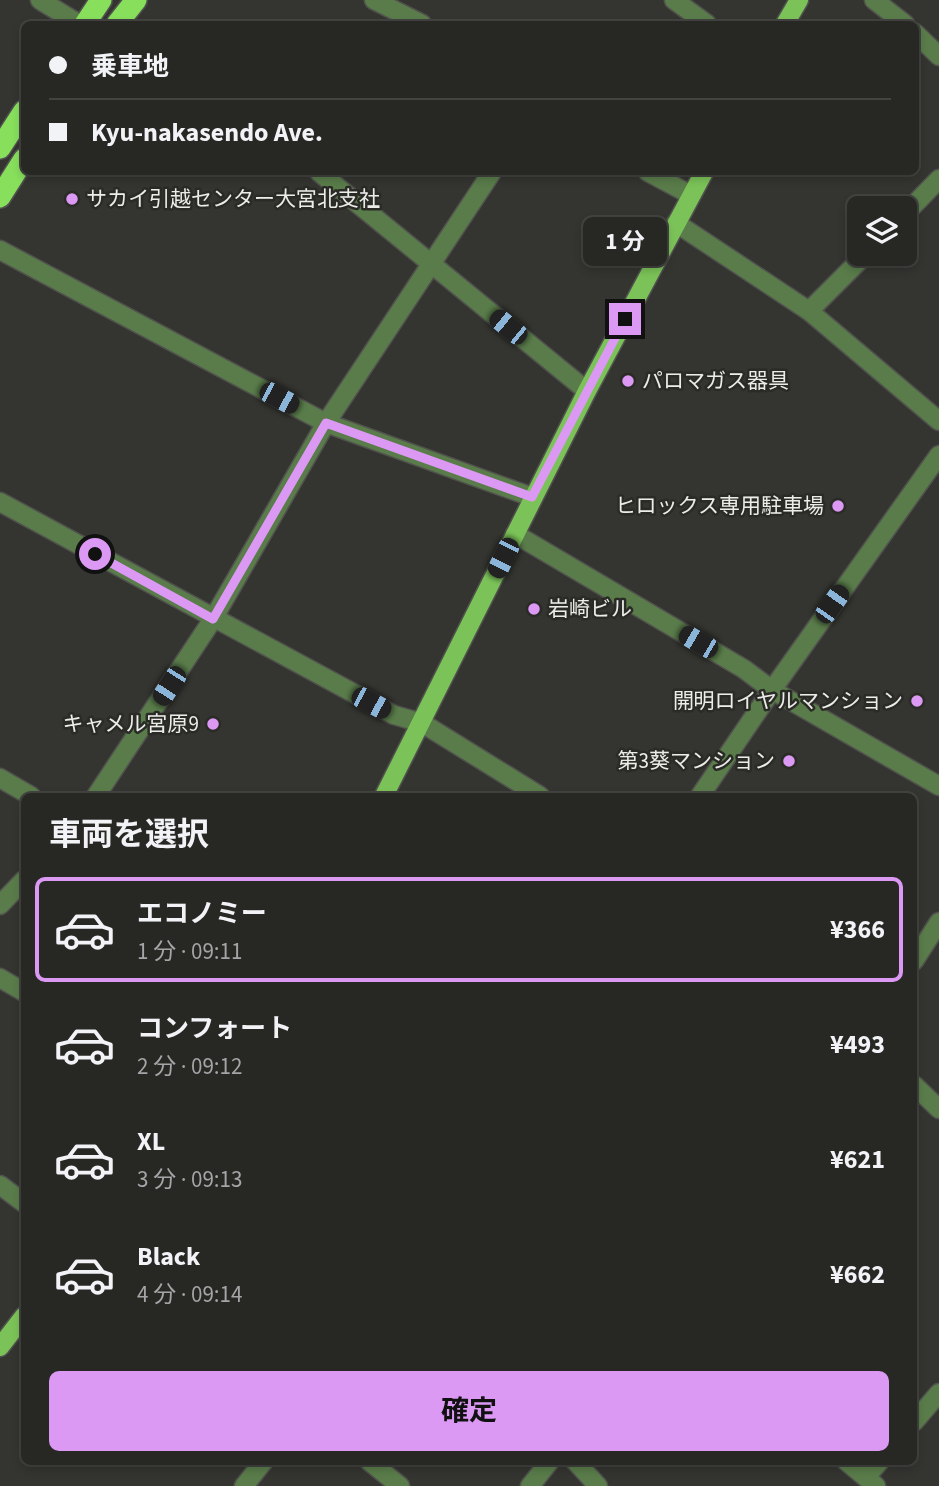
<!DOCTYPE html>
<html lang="ja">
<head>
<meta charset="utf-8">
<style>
	:root { --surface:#272724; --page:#333331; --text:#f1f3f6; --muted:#a4a5a6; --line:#434441; --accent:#dc99f4 }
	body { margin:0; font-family:"Source Sans 3","Noto Sans JP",sans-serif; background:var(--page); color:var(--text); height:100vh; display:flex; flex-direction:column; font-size:26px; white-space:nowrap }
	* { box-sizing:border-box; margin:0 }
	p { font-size:23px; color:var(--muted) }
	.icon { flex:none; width:38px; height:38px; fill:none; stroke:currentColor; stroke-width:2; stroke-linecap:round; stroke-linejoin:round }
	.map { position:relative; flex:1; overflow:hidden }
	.side { position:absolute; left:21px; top:793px; width:896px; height:672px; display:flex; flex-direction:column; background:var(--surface); border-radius:10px; box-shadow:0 4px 10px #0003,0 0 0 2px var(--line) }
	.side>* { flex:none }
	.banner { position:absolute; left:21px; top:21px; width:898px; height:154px; border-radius:10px; box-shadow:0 4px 10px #0003,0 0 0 2px var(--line); display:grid; align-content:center; height:154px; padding:0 28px; background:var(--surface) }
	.buttons { position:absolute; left:847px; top:196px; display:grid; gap:14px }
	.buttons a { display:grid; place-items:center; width:70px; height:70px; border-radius:10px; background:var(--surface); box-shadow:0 4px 10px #0003,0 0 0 2px var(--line); font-size:35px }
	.end { position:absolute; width:32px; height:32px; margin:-16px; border:9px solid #dc99f4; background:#111; box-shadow:0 0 0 4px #111 }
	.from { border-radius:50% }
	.bubble { position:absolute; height:49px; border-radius:10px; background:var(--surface); box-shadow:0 4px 10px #0003,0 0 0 2px var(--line); font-size:23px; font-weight:700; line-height:49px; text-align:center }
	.car { position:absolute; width:21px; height:42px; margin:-21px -10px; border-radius:9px; box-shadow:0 0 5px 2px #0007; background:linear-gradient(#222 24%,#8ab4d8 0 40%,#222 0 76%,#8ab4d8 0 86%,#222 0) }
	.banner b { display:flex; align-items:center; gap:24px; height:66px; font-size:26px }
	.banner b+b { border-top:2px solid var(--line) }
	.banner i { width:18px; height:18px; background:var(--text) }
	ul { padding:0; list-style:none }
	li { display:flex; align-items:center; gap:21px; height:105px; margin:0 14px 10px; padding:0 14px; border:4px solid transparent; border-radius:10px }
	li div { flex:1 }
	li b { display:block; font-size:26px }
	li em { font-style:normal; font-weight:700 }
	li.active { border-color:var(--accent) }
	li>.icon { width:63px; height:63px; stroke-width:1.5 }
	h2 { padding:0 28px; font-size:32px; line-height:84px }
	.cta { display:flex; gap:14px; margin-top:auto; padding:14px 28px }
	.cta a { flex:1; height:80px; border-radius:10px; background:var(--accent); color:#111; font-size:28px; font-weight:700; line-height:80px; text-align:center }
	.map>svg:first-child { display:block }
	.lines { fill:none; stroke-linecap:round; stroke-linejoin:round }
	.minor-casing { stroke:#51514e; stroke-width:21 }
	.major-casing { stroke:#51514e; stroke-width:21 }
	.highway-casing { stroke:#51514e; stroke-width:24 }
	.minor { stroke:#597c4a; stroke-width:18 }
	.major { stroke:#7bc358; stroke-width:18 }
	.highway { stroke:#87df5c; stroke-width:21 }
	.route { stroke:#dc99f4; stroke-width:9 }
	.poi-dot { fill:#dc99f4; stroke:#2a2a26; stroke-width:2.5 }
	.labels { text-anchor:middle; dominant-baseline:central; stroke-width:5; stroke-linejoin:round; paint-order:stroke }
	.poi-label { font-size:21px; fill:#ecece9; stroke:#2a2a26; text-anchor:end }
</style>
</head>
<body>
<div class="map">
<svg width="939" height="1486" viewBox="0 0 939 1486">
	<rect width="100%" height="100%" fill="#343430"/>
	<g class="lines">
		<!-- minor casing -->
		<g class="minor-casing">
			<g id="minor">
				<path d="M 40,0 L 79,24"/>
				<path d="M 374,0 L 422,24"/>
				<path d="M 674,0 L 707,24"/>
				<path d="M 874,0 L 905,24"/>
				<path d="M 915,33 L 939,56"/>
				<path d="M 319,172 L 587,391"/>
				<path d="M 648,172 L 691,195"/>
				<path d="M 905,214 L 939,179"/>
				<path d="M 676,223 L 809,311 L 939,421"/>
				<path d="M 0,250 L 326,423 L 532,497"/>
				<path d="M 809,311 L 866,254"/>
				<path d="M 0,502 L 394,715 L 422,723 L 540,796"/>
				<path d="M 515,534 L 744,669 L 772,690 L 939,786"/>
				<path d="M 0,778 L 31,796"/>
				<path d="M 96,796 L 213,619 L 326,423 L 492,172"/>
				<path d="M 700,796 L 772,690 L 939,455"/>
				<path d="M 0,905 L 24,880"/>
				<path d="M 914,961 L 939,922"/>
				<path d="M 0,978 L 24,992"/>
				<path d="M 914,1085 L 939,1109"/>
				<path d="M 0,1185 L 24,1203"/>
				<path d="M 914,1422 L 939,1393"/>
				<path d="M 369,1461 L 400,1486"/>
				<path d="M 575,1461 L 598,1486"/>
				<path d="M 846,1461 L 876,1486"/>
				<path d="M 866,1477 L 880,1461"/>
				<path d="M 244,1486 L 264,1461"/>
				<path d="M 530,1486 L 550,1461"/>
			</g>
		</g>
		<!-- major casing -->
		<g class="major-casing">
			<g id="major">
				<path d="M 785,24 L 799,0"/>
				<path d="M 384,796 L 587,391 L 704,172"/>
				<path d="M 0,1347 L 24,1316"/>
			</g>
		</g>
		<!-- highway casing -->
		<g class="highway-casing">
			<g id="highway">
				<path d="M 85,24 L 101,0"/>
				<path d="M 117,24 L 136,0"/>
				<path d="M 0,148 L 24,111"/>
				<path d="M 0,197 L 24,159"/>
			</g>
		</g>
		<!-- minor -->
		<use href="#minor" class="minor"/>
		<!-- major -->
		<use href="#major" class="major"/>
		<!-- highway -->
		<use href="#highway" class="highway"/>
	</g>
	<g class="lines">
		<!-- route -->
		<path class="route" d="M 95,554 L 213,619 L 326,423 L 532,497 L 625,319"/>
	</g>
	<!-- markers -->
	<g class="poi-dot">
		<circle cx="72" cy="199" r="7"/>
		<circle cx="628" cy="381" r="7"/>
		<circle cx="838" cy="506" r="7"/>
		<circle cx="534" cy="609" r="7"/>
		<circle cx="917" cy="701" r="7"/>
		<circle cx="213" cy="724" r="7"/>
		<circle cx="789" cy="761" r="7"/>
	</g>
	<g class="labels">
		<!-- poi labels -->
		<g class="poi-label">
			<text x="86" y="199" text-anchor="start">サカイ引越センター大宮北支社</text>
			<text x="642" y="381" text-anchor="start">パロマガス器具</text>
			<text x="824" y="506">ヒロックス専用駐車場</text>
			<text x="548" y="609" text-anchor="start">岩崎ビル</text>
			<text x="903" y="701">開明ロイヤルマンション</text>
			<text x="199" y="724">キャメル宮原9</text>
			<text x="775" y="761">第3葵マンション</text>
		</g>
	</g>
</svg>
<div class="buttons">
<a><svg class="icon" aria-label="layers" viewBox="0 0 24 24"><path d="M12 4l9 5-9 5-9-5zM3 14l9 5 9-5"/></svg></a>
</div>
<i class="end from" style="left:95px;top:554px"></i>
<i class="end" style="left:625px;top:319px"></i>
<div class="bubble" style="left:583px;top:217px;width:84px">1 分</div>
<i class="car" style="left:508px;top:327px;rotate:309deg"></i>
<i class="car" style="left:279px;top:398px;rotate:118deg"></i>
<i class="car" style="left:503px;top:558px;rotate:206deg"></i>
<i class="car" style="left:832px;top:604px;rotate:35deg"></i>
<i class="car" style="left:698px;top:642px;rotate:300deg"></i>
<i class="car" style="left:169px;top:686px;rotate:213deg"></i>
<i class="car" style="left:371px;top:703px;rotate:118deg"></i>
<div class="banner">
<b><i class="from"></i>乗車地</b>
<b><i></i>Kyu-nakasendo Ave.</b>
</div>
<section class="side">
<h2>車両を選択</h2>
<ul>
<li class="active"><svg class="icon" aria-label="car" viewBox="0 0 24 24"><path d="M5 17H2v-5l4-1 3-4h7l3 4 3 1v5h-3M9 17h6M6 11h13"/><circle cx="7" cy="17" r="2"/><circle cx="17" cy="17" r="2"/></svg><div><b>エコノミー</b><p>1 分 · 09:11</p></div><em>¥366</em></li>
<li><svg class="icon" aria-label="car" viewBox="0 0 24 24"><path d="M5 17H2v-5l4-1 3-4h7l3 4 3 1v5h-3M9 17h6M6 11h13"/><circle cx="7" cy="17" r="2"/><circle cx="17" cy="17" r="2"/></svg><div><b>コンフォート</b><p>2 分 · 09:12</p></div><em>¥493</em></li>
<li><svg class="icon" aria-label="car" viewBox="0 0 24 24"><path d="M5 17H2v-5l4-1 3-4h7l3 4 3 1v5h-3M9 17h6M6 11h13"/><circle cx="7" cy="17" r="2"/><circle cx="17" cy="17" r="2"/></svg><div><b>XL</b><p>3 分 · 09:13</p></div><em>¥621</em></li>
<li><svg class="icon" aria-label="car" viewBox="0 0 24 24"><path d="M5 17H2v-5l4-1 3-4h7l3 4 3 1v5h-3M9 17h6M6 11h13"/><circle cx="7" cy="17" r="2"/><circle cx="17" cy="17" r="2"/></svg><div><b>Black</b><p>4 分 · 09:14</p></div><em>¥662</em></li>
</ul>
<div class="cta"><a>確定</a></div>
</section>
</div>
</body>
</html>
